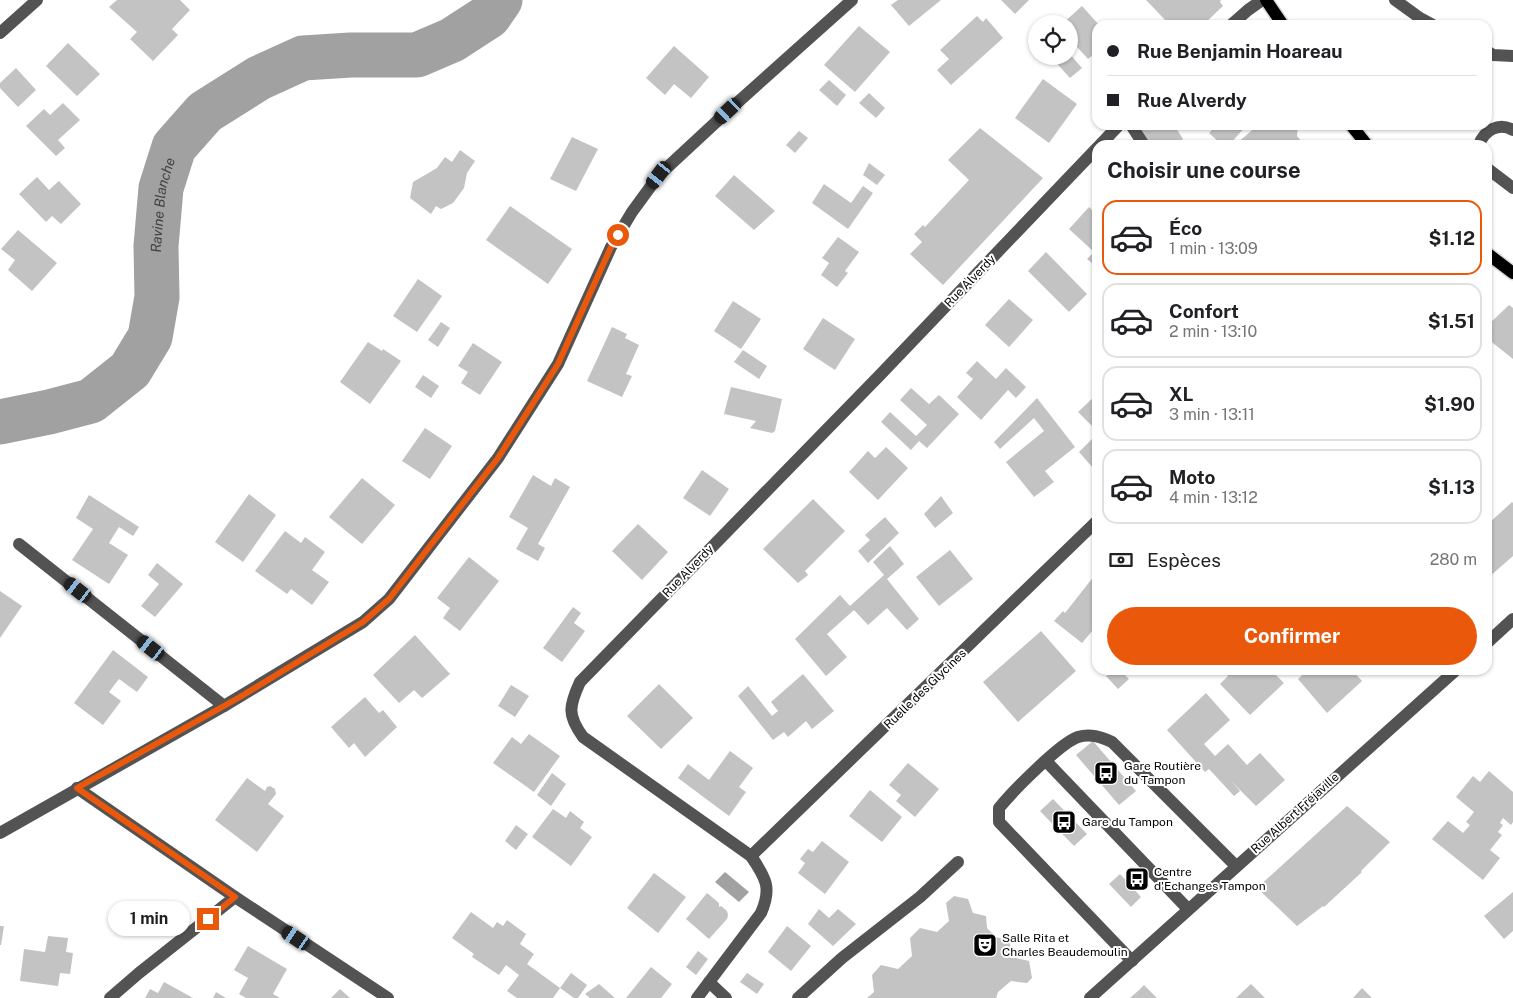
<!DOCTYPE html>
<html lang="fr">
<head>
<meta charset="utf-8">
<style>
	:root { --surface:#fff; --page:#f2f2f2; --text:#202124; --muted:#757577; --line:#e0e0e0; --accent:#ea580c }
	body { margin:0; font-family:"Public Sans",sans-serif; background:var(--page); color:var(--text); height:100vh; display:flex; flex-direction:column; font-size:19px; white-space:nowrap }
	* { box-sizing:border-box; margin:0 }
	p { font-size:16px; color:var(--muted) }
	.icon { flex:none; width:28px; height:28px; fill:none; stroke:currentColor; stroke-width:2; stroke-linecap:round; stroke-linejoin:round }
	.map { position:relative; flex:1; overflow:hidden }
	.sheet { position:absolute; left:1092px; top:140px; width:400px; height:535px; display:flex; flex-direction:column; background:var(--surface); border-radius:15px; box-shadow:0 1px 4px #0004 }
	.sheet>* { flex:none }
	.hud { position:absolute; left:1092px; top:20px; width:400px; height:110px; border-radius:15px; box-shadow:0 1px 4px #0004; display:grid; align-content:center; height:110px; padding:0 15px; background:var(--surface) }
	.fabs { position:absolute; left:1028px; top:15px; display:grid; gap:10px }
	.fabs a { display:grid; place-items:center; width:50px; height:50px; border-radius:50%; background:var(--surface); box-shadow:0 1px 4px #0004; font-size:25px }
	.end { position:absolute; width:22px; height:22px; margin:-11px; border:6px solid #ea580c; background:#fff; box-shadow:0 0 0 2px #fff }
	.from { border-radius:50% }
	.bubble { position:absolute; height:35px; border-radius:18px; background:var(--surface); box-shadow:0 1px 4px #0004; font-size:16px; font-weight:700; line-height:35px; text-align:center }
	.car { position:absolute; width:15px; height:30px; margin:-15px -8px; border-radius:6px; box-shadow:0 0 4px 1px #0007; background:linear-gradient(#222 24%,#8ab4d8 0 40%,#222 0 76%,#8ab4d8 0 86%,#222 0) }
	.hud b { display:flex; align-items:center; gap:18px; height:48px; font-size:19px }
	.hud b+b { border-top:1px solid var(--line) }
	.hud i { width:12px; height:12px; background:var(--text) }
	ul { padding:0; list-style:none }
	li { display:flex; align-items:center; gap:15px; height:75px; margin:0 10px 8px; padding:0 5px; border:2px solid var(--line); border-radius:15px }
	li div { flex:1 }
	li b { display:block; font-size:19px }
	li em { font-style:normal; font-weight:700 }
	li.active { border-color:var(--accent) }
	li>.icon { width:45px; height:45px; stroke-width:1.5 }
	h2 { padding:0 15px; font-size:22px; line-height:60px }
	.pay { display:flex; align-items:center; gap:12px; height:55px; padding:0 15px; font-size:19px }
	.pay p { margin-inline-start:auto }
	.button { display:flex; gap:10px; margin-top:auto; padding:10px 15px }
	.button a { flex:1; height:58px; border-radius:30px; background:var(--accent); color:#fff; font-size:20px; font-weight:700; line-height:58px; text-align:center }
	.map>svg:first-child { display:block }
	.water { fill:#a1a1a1 }
	.lines { fill:none; stroke-linecap:round; stroke-linejoin:round }
	.river { stroke:#a1a1a1; stroke-width:45 }
	.building { fill:#c3c3c3 }
	.major-casing { stroke:#dbdbdb; stroke-width:15 }
	.minor { stroke:#535353; stroke-width:12 }
	.major { stroke:#000; stroke-width:12 }
	.route { stroke:#ea580c; stroke-width:6 }
	.labels { text-anchor:middle; dominant-baseline:central; stroke-width:4; stroke-linejoin:round; paint-order:stroke }
	.street-label { font-size:12px; fill:#000; stroke:#fff }
	.poi-label { font-size:12px; fill:#000; stroke:#fff; text-anchor:start }
	.water-label { font-size:14px; font-style:italic; fill:#424242; stroke:#fff }
</style>
</head>
<body>
<div class="map">
<svg width="1513" height="998" viewBox="0 0 1513 998">
	<rect width="100%" height="100%" fill="#fff"/>
	<!-- water -->
	<path class="water" d="M 725,872 L 749,892 L 739,902 L 715,882 Z"/>
	<g class="lines">
		<!-- river -->
		<path class="river" id="s1" d="M 0,422 L 49,412 L 91,401 L 130,370 L 150,337 L 157,297 L 156,246 L 161,188 L 174,147 L 205,112 L 259,78 L 303,58 L 351,55 L 417,55 L 452,40 L 489,16 L 500,0"/>
	</g>
	<!-- building -->
	<g class="building">
		<path d="M 117,0 L 180,0 L 190,10 L 172,29 L 178,35 L 153,61 L 130,39 L 137,32 L 109,7 Z"/>
		<path d="M 898,0 L 941,0 L 909,26 L 891,5 Z"/>
		<path d="M 1001,0 L 1029,0 L 1015,14 Z"/>
		<path d="M 1146,0 L 1221,0 L 1220,2 L 1223,6 L 1203,25 L 1170,25 Z"/>
		<path d="M 1082,6 L 1099,25 L 1098,51 L 1088,59 L 1069,38 L 1069,24 L 1062,24 Z"/>
		<path d="M 977,16 L 983,22 L 986,18 L 1003,38 L 951,85 L 937,70 L 949,59 L 940,50 Z"/>
		<path d="M 859,26 L 890,52 L 855,92 L 824,65 Z"/>
		<path d="M 68,43 L 100,74 L 77,96 L 46,66 Z"/>
		<path d="M 674,46 L 709,77 L 691,98 L 674,84 L 665,95 L 646,78 Z"/>
		<path d="M 1069,53 L 1082,68 L 1070,78 L 1050,56 L 1069,56 Z"/>
		<path d="M 16,68 L 36,90 L 18,107 L 0,88 L 0,83 Z"/>
		<path d="M 1043,79 L 1077,104 L 1049,143 L 1015,118 Z"/>
		<path d="M 829,80 L 846,95 L 837,106 L 819,90 Z"/>
		<path d="M 869,93 L 885,108 L 876,118 L 859,103 Z"/>
		<path d="M 63,103 L 80,120 L 58,140 L 65,148 L 56,156 L 26,126 L 44,109 L 50,115 Z"/>
		<path d="M 1137,125 L 1174,125 L 1183,139 L 1174,145 L 1151,145 Z"/>
		<path d="M 1213,125 L 1247,125 L 1229,145 L 1222,145 L 1209,133 L 1215,127 Z"/>
		<path d="M 1258,125 L 1298,125 L 1297,136 L 1302,142 L 1298,145 L 1235,145 Z"/>
		<path d="M 980,128 L 1043,178 L 943,285 L 910,254 L 922,242 L 914,234 L 923,225 L 925,227 L 969,180 L 948,160 Z"/>
		<path d="M 799,131 L 808,138 L 795,153 L 786,145 Z"/>
		<path d="M 572,137 L 598,149 L 576,191 L 550,179 Z"/>
		<path d="M 460,150 L 475,161 L 467,173 L 464,188 L 453,203 L 441,209 L 436,206 L 431,214 L 410,198 L 413,182 L 437,168 L 445,157 L 452,162 Z"/>
		<path d="M 869,163 L 885,175 L 877,185 L 863,175 Z"/>
		<path d="M 734,175 L 775,211 L 754,230 L 715,196 Z"/>
		<path d="M 37,177 L 49,190 L 59,181 L 81,204 L 61,224 L 52,216 L 46,222 L 19,194 Z"/>
		<path d="M 824,184 L 851,203 L 863,186 L 873,193 L 848,229 L 812,203 Z"/>
		<path d="M 510,206 L 572,249 L 548,284 L 486,240 Z"/>
		<path d="M 1089,207 L 1098,216 L 1098,268 L 1087,259 L 1094,252 L 1069,229 Z"/>
		<path d="M 18,230 L 57,263 L 32,291 L 8,270 L 15,260 L 1,249 Z"/>
		<path d="M 838,237 L 859,252 L 845,271 L 848,273 L 837,287 L 821,275 L 829,263 L 822,258 Z"/>
		<path d="M 1046,252 L 1087,294 L 1069,312 L 1028,271 Z"/>
		<path d="M 418,279 L 442,296 L 417,332 L 393,316 Z"/>
		<path d="M 1009,299 L 1033,320 L 1009,347 L 985,325 Z"/>
		<path d="M 733,301 L 761,319 L 741,349 L 714,331 Z"/>
		<path d="M 1509,305 L 1513,308 L 1513,359 L 1488,339 L 1488,325 Z"/>
		<path d="M 823,318 L 855,339 L 835,370 L 803,349 Z"/>
		<path d="M 441,322 L 450,328 L 438,347 L 428,340 Z"/>
		<path d="M 612,327 L 627,334 L 625,338 L 639,345 L 626,374 L 632,376 L 622,397 L 587,381 Z"/>
		<path d="M 368,342 L 382,351 L 383,349 L 401,361 L 370,404 L 340,382 Z"/>
		<path d="M 473,343 L 502,362 L 480,395 L 461,383 L 468,372 L 458,366 Z"/>
		<path d="M 743,350 L 767,366 L 759,379 L 734,362 Z"/>
		<path d="M 977,361 L 996,379 L 1006,368 L 1026,387 L 1016,398 L 1008,390 L 981,420 L 957,397 L 973,379 L 966,373 Z"/>
		<path d="M 423,375 L 439,386 L 431,398 L 415,387 Z"/>
		<path d="M 731,387 L 782,399 L 775,431 L 772,433 L 750,428 L 756,421 L 724,414 Z"/>
		<path d="M 911,388 L 929,404 L 939,395 L 959,414 L 927,448 L 919,441 L 911,450 L 881,422 L 890,412 L 916,436 L 927,425 L 900,400 Z"/>
		<path d="M 1098,393 L 1098,432 L 1078,412 Z"/>
		<path d="M 1037,398 L 1075,447 L 1045,471 L 1054,482 L 1034,497 L 1006,462 L 1044,431 L 1034,418 L 1000,449 L 994,442 Z"/>
		<path d="M 425,428 L 452,446 L 430,479 L 402,461 Z"/>
		<path d="M 1095,436 L 1098,439 L 1098,464 L 1093,468 L 1079,452 Z"/>
		<path d="M 886,447 L 908,468 L 878,500 L 849,472 L 868,451 L 875,458 Z"/>
		<path d="M 702,470 L 729,489 L 710,516 L 683,498 Z"/>
		<path d="M 533,475 L 551,486 L 555,478 L 570,487 L 538,544 L 545,548 L 538,561 L 516,549 L 528,528 L 509,517 Z"/>
		<path d="M 362,478 L 395,505 L 362,544 L 329,517 Z"/>
		<path d="M 249,494 L 276,515 L 243,562 L 215,542 Z"/>
		<path d="M 89,495 L 139,527 L 133,536 L 119,527 L 109,543 L 128,555 L 109,584 L 72,560 L 93,529 L 76,518 Z"/>
		<path d="M 941,496 L 953,513 L 935,528 L 924,514 Z"/>
		<path d="M 813,499 L 845,531 L 805,571 L 808,575 L 798,583 L 763,549 Z"/>
		<path d="M 1512,502 L 1513,503 L 1513,556 L 1489,577 L 1488,575 L 1488,524 Z"/>
		<path d="M 885,517 L 899,533 L 868,563 L 858,551 L 870,540 L 865,535 Z"/>
		<path d="M 638,524 L 668,552 L 642,580 L 612,551 Z"/>
		<path d="M 285,531 L 301,543 L 305,537 L 325,552 L 312,570 L 329,582 L 312,605 L 291,589 L 287,594 L 255,571 Z"/>
		<path d="M 890,546 L 904,564 L 887,579 L 919,619 L 907,630 L 887,608 L 868,625 L 854,610 L 827,634 L 847,657 L 826,676 L 795,639 L 840,595 L 850,606 L 884,575 L 873,562 Z"/>
		<path d="M 950,550 L 973,579 L 939,606 L 916,577 Z"/>
		<path d="M 469,557 L 499,581 L 460,631 L 443,618 L 450,608 L 437,598 Z"/>
		<path d="M 157,563 L 183,584 L 155,617 L 141,606 L 159,584 L 148,575 Z"/>
		<path d="M 1098,571 L 1098,624 L 1082,643 L 1054,621 L 1063,611 L 1065,613 Z"/>
		<path d="M 0,591 L 22,606 L 0,638 Z"/>
		<path d="M 573,607 L 581,613 L 574,623 L 585,631 L 562,662 L 543,648 Z"/>
		<path d="M 1041,631 L 1076,671 L 1018,722 L 983,682 Z"/>
		<path d="M 415,635 L 450,674 L 422,698 L 414,690 L 399,703 L 373,675 Z"/>
		<path d="M 113,650 L 148,677 L 137,692 L 119,679 L 109,692 L 121,701 L 103,725 L 74,703 Z"/>
		<path d="M 1112,670 L 1123,670 L 1121,671 L 1129,679 L 1118,689 L 1106,676 Z"/>
		<path d="M 1222,670 L 1271,670 L 1284,683 L 1250,715 L 1220,684 L 1228,676 Z"/>
		<path d="M 1308,670 L 1352,670 L 1362,681 L 1327,713 L 1298,679 Z"/>
		<path d="M 803,674 L 834,711 L 812,729 L 806,721 L 788,737 L 784,732 L 773,740 L 738,696 L 748,686 L 772,716 L 778,711 L 771,702 Z"/>
		<path d="M 659,684 L 693,718 L 661,749 L 627,716 Z"/>
		<path d="M 511,685 L 529,696 L 515,717 L 498,706 Z"/>
		<path d="M 1206,693 L 1230,720 L 1204,744 L 1215,756 L 1228,744 L 1247,765 L 1260,753 L 1285,780 L 1256,806 L 1231,781 L 1240,791 L 1234,796 L 1209,769 L 1205,772 L 1167,730 Z"/>
		<path d="M 365,697 L 379,713 L 383,710 L 397,727 L 365,757 L 354,743 L 349,748 L 331,727 Z"/>
		<path d="M 529,734 L 560,756 L 534,792 L 493,763 L 512,737 L 521,744 Z"/>
		<path d="M 1093,741 L 1136,791 L 1119,805 L 1076,755 Z"/>
		<path d="M 730,751 L 753,768 L 739,787 L 746,792 L 729,816 L 678,778 L 688,764 L 709,780 Z"/>
		<path d="M 908,763 L 939,789 L 915,817 L 896,801 L 901,795 L 889,785 Z"/>
		<path d="M 1489,771 L 1513,792 L 1513,822 L 1511,825 L 1503,818 L 1500,823 L 1503,825 L 1498,832 L 1502,835 L 1490,850 L 1500,858 L 1483,880 L 1432,839 L 1448,821 L 1463,833 L 1470,825 L 1466,822 L 1474,812 L 1456,797 L 1473,776 L 1480,782 Z"/>
		<path d="M 552,773 L 566,784 L 551,806 L 537,795 Z"/>
		<path d="M 247,778 L 265,791 L 267,787 L 270,786 L 275,789 L 276,794 L 268,804 L 284,816 L 257,852 L 215,820 Z"/>
		<path d="M 870,790 L 902,817 L 882,842 L 849,816 Z"/>
		<path d="M 1053,799 L 1087,834 L 1074,846 L 1040,811 Z"/>
		<path d="M 1347,806 L 1390,842 L 1361,871 L 1362,872 L 1324,907 L 1323,906 L 1297,926 L 1257,888 Z"/>
		<path d="M 553,809 L 566,818 L 570,811 L 584,822 L 580,828 L 592,837 L 571,866 L 532,837 Z"/>
		<path d="M 516,825 L 528,834 L 516,850 L 505,841 Z"/>
		<path d="M 822,841 L 849,862 L 825,894 L 798,873 L 805,863 L 800,859 L 808,849 L 813,852 Z"/>
		<path d="M 654,873 L 686,897 L 658,933 L 627,908 Z"/>
		<path d="M 1120,874 L 1141,897 L 1131,907 L 1109,884 Z"/>
		<path d="M 1513,892 L 1513,931 L 1504,939 L 1484,916 Z"/>
		<path d="M 707,893 L 719,903 L 719,907 L 721,906 L 727,911 L 728,915 L 727,919 L 709,939 L 686,919 Z"/>
		<path d="M 954,896 L 968,899 L 973,913 L 986,916 L 987,928 L 996,937 L 1009,941 L 1013,955 L 1016,958 L 1029,961 L 1032,978 L 1027,983 L 1011,981 L 998,992 L 996,998 L 867,998 L 874,992 L 872,975 L 881,965 L 898,969 L 912,956 L 910,938 L 920,928 L 937,932 L 949,921 L 946,903 Z"/>
		<path d="M 819,909 L 829,918 L 838,909 L 856,924 L 833,946 L 808,924 Z"/>
		<path d="M 471,912 L 493,928 L 497,922 L 503,926 L 507,920 L 526,934 L 520,944 L 534,954 L 527,964 L 560,988 L 571,973 L 587,985 L 578,998 L 574,998 L 560,988 L 553,998 L 517,998 L 507,991 L 519,975 L 506,965 L 499,975 L 472,957 L 474,954 L 452,938 Z"/>
		<path d="M 0,926 L 4,926 L 1,945 L 0,945 Z"/>
		<path d="M 787,926 L 811,946 L 791,971 L 768,952 Z"/>
		<path d="M 48,936 L 68,938 L 66,952 L 73,953 L 70,974 L 60,973 L 58,986 L 20,981 L 24,949 L 45,952 Z"/>
		<path d="M 248,946 L 287,969 L 273,994 L 280,998 L 246,998 L 239,994 L 248,978 L 234,970 Z"/>
		<path d="M 698,951 L 708,959 L 696,975 L 686,967 Z"/>
		<path d="M 651,967 L 672,984 L 661,998 L 626,998 Z"/>
		<path d="M 747,973 L 764,984 L 757,994 L 740,982 Z"/>
		<path d="M 164,982 L 175,988 L 193,998 L 145,998 L 150,989 L 158,993 Z"/>
		<path d="M 599,984 L 615,998 L 590,998 L 585,994 Z"/>
		<path d="M 1251,984 L 1265,998 L 1236,998 Z"/>
		<path d="M 1144,985 L 1157,998 L 1130,998 L 1139,990 Z"/>
		<path d="M 1362,988 L 1372,998 L 1353,998 Z"/>
		<path d="M 340,989 L 350,998 L 331,998 Z"/>
		<path d="M 216,992 L 226,998 L 213,998 Z"/>
	</g>
	<g class="lines">
		<!-- major casing -->
		<g class="major-casing">
			<g id="major">
				<path d="M 1266,0 L 1283,25"/>
				<path d="M 1351,125 L 1367,145"/>
				<path d="M 1488,254 L 1513,273"/>
			</g>
		</g>
		<!-- minor -->
		<g class="minor">
			<path d="M 1395,0 L 1420,18 L 1433,25"/>
			<path d="M 1231,25 L 1248,10 L 1262,0"/>
			<path d="M 0,33 L 37,0"/>
			<path d="M 1488,52 L 1493,55 L 1513,56"/>
			<path d="M 1131,125 L 1144,145"/>
			<path d="M 1100,145 L 1119,125"/>
			<path d="M 1479,145 C 1484,130 1499,122 1513,130"/>
			<path d="M 1488,169 L 1513,188"/>
			<path d="M 19,544 L 224,706"/>
			<path d="M 1488,642 L 1513,619"/>
			<path d="M 1046,761 L 1188,909"/>
			<path d="M 77,788 L 235,897 L 388,998"/>
			<path d="M 0,833 L 224,706 L 363,622 L 389,599 L 498,458 L 558,364 L 611,247 L 632,212 L 659,175 L 728,111 L 852,0"/>
			<path d="M 751,856 L 1098,520"/>
			<path d="M 1132,961 L 999,822 L 999,808 C 1012,792 1060,743 1078,737 C 1090,733 1101,737 1112,742 L 1236,866"/>
			<path d="M 709,982 L 726,998"/>
			<path d="M 110,998 L 139,973 L 235,897"/>
			<path d="M 697,998 L 761,913 C 772,888 766,878 751,856 L 583,737 C 567,715 569,706 580,682 L 879,376 L 1098,147"/>
			<path d="M 798,998 L 842,958 L 920,897 L 958,862"/>
			<path d="M 1090,998 L 1456,670"/>
		</g>
		<!-- major -->
		<use href="#major" class="major"/>
	</g>
	<g class="lines">
		<!-- route -->
		<path class="route" d="M 208,919 L 235,897 L 77,788 L 240,697 L 363,622 L 389,599 L 498,458 L 558,364 L 611,247 L 618,235"/>
	</g>
	<!-- icons -->
	<defs>
		<g id="bus-square" transform="scale(1.25)"><rect x="-9" y="-9" width="18" height="18" rx="4" fill="#000" stroke="#fff"/><path d="M-5-6H5V4H4V6H2V4H-2V6H-4V4H-5ZM-3.5-4V0h7V-4ZM-3.5 1.2v1.5H-2V1.2ZM2 1.2v1.5H3.5V1.2Z" fill="#fff"/></g>
		<g id="theatre-square" transform="scale(1.25)"><rect x="-9" y="-9" width="18" height="18" rx="4" fill="#000" stroke="#fff"/><path d="M-5-5.5Q0-4 5-5.5V0Q5 5 0 6Q-5 5-5 0ZM-3.3-2.5H-1v1.5H-3.3ZM1-2.5H3.3v1.5H1ZM-2.8 1Q0 5.5 2.8 1Z" fill="#fff"/></g>
	</defs>
	<g fill-rule="evenodd">
		<use href="#bus-square" x="1106" y="773"/>
		<use href="#bus-square" x="1064" y="822"/>
		<use href="#bus-square" x="1137" y="879"/>
		<use href="#theatre-square" x="985" y="945"/>
	</g>
	<g class="labels">
		<!-- street labels -->
		<g class="street-label">
			<text transform="translate(970 281) rotate(-46)">Rue Alverdy</text>
			<text transform="translate(688 571) rotate(-46)">Rue Alverdy</text>
			<text transform="translate(925 689) rotate(-44)">Ruelle des Glycines</text>
			<text transform="translate(1295 813) rotate(-42)">Rue Albert Fréjaville</text>
		</g>
		<!-- poi labels -->
		<g class="poi-label">
			<text x="1124" y="766">Gare Routière<tspan x="1124" dy="14">du Tampon</tspan></text>
			<text x="1082" y="822">Gare du Tampon</text>
			<text x="1154" y="872">Centre<tspan x="1154" dy="14">d'Echanges Tampon</tspan></text>
			<text x="1002" y="938">Salle Rita et<tspan x="1002" dy="14">Charles Beaudemoulin</tspan></text>
		</g>
		<!-- water labels -->
		<g class="water-label">
			<text stroke="none"><textPath href="#s1" startOffset="315">Ravine Blanche</textPath></text>
		</g>
	</g>
</svg>
<div class="fabs">
<a><svg class="icon" aria-label="locate" viewBox="0 0 24 24"><circle cx="12" cy="12" r="6"/><path d="M12 2v4M12 18v4M2 12h4M18 12h4"/></svg></a>
</div>
<i class="end from" style="left:618px;top:235px"></i>
<i class="end" style="left:208px;top:919px"></i>
<div class="bubble" style="left:108px;top:901px;width:82px">1 min</div>
<i class="car" style="left:728px;top:111px;rotate:227deg"></i>
<i class="car" style="left:659px;top:175px;rotate:217deg"></i>
<i class="car" style="left:78px;top:590px;rotate:308deg"></i>
<i class="car" style="left:151px;top:648px;rotate:308deg"></i>
<i class="car" style="left:296px;top:938px;rotate:304deg"></i>
<div class="hud">
<b><i class="from"></i>Rue Benjamin Hoareau</b>
<b><i></i>Rue Alverdy</b>
</div>
<section class="sheet">
<h2>Choisir une course</h2>
<ul>
<li class="active"><svg class="icon" aria-label="car" viewBox="0 0 24 24"><path d="M5 17H2v-5l4-1 3-4h7l3 4 3 1v5h-3M9 17h6M6 11h13"/><circle cx="7" cy="17" r="2"/><circle cx="17" cy="17" r="2"/></svg><div><b>Éco</b><p>1 min · 13:09</p></div><em>$1.12</em></li>
<li><svg class="icon" aria-label="car" viewBox="0 0 24 24"><path d="M5 17H2v-5l4-1 3-4h7l3 4 3 1v5h-3M9 17h6M6 11h13"/><circle cx="7" cy="17" r="2"/><circle cx="17" cy="17" r="2"/></svg><div><b>Confort</b><p>2 min · 13:10</p></div><em>$1.51</em></li>
<li><svg class="icon" aria-label="car" viewBox="0 0 24 24"><path d="M5 17H2v-5l4-1 3-4h7l3 4 3 1v5h-3M9 17h6M6 11h13"/><circle cx="7" cy="17" r="2"/><circle cx="17" cy="17" r="2"/></svg><div><b>XL</b><p>3 min · 13:11</p></div><em>$1.90</em></li>
<li><svg class="icon" aria-label="car" viewBox="0 0 24 24"><path d="M5 17H2v-5l4-1 3-4h7l3 4 3 1v5h-3M9 17h6M6 11h13"/><circle cx="7" cy="17" r="2"/><circle cx="17" cy="17" r="2"/></svg><div><b>Moto</b><p>4 min · 13:12</p></div><em>$1.13</em></li>
</ul>
<div class="pay"><svg class="icon" aria-label="cash" viewBox="0 0 24 24"><path d="M3 7h18v10H3z"/><circle cx="12" cy="12" r="2"/></svg>Espèces<p>280 m</p></div>
<div class="button"><a>Confirmer</a></div>
</section>
</div>
</body>
</html>
